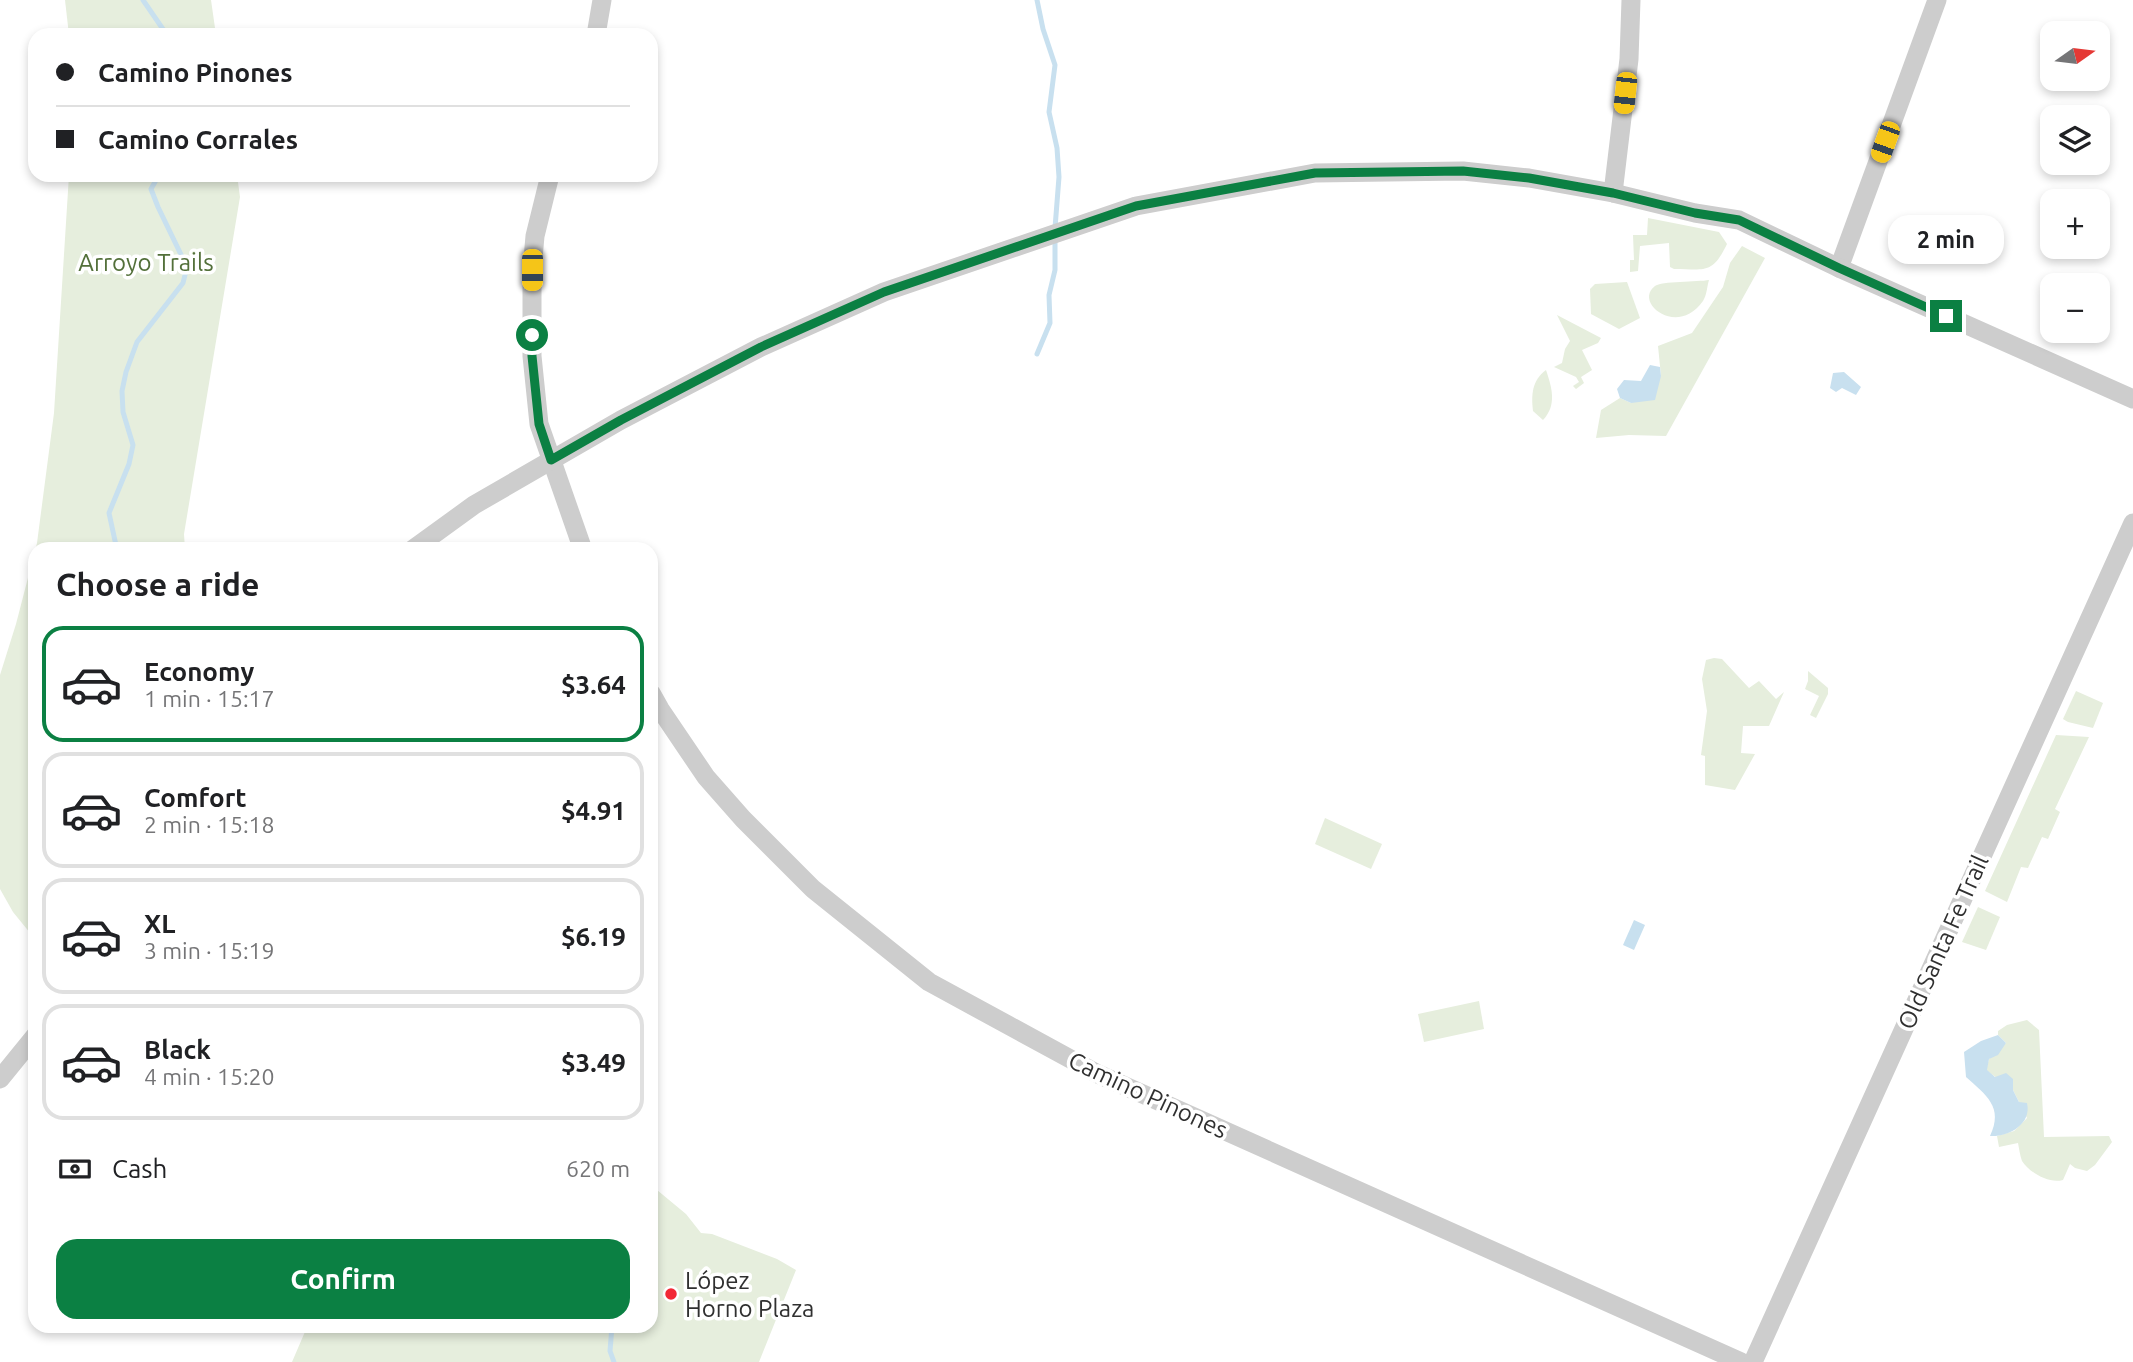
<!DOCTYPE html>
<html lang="en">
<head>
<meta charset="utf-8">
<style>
	:root { --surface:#fff; --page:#f2f2f2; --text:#202124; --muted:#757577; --line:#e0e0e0; --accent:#0b8043 }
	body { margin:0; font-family:Ubuntu,sans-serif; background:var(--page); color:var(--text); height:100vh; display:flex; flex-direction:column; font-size:26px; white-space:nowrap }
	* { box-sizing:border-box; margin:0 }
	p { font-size:23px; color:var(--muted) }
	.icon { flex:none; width:38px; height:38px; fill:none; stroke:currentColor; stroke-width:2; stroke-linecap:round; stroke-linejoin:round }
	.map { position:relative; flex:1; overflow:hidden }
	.sheet { position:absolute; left:28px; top:542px; width:630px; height:791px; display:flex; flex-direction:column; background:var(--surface); border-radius:21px; box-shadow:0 4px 10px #0003 }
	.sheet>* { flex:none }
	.guide { position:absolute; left:28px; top:28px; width:630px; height:154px; border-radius:21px; box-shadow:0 4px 10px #0003; display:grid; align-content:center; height:154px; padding:0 28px; background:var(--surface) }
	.needle { width:46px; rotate:76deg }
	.controls { position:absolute; left:2040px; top:21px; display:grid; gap:14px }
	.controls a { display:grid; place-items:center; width:70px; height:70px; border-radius:14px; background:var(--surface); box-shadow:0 4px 10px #0003; font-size:35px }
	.end { position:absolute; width:32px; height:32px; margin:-16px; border:9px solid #0b8043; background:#fff; box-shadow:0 0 0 4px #fff }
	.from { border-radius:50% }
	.bubble { position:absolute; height:49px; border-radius:21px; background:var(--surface); box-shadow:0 4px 10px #0003; font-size:23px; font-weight:700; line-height:49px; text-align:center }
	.car { position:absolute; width:21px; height:42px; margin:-21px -10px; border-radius:9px; box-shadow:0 0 5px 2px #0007; background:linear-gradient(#f5c518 24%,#345 0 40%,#f5c518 0 76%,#345 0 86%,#f5c518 0) }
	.guide b { display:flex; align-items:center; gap:24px; height:66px; font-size:26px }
	.guide b+b { border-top:2px solid var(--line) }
	.guide i { width:18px; height:18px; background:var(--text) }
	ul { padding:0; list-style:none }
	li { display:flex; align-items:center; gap:21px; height:116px; margin:0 14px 10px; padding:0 14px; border:4px solid var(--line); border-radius:21px }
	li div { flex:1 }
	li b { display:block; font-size:26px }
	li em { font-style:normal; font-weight:700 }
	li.on { border-color:var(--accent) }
	li>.icon { width:63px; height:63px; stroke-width:1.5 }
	h2 { padding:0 28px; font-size:32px; line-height:84px }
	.pay { display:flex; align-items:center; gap:18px; height:77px; padding:0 28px; font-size:26px }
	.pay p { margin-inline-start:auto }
	.action { display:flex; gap:14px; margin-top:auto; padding:14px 28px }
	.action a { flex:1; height:80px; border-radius:21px; background:var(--accent); color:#fff; font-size:28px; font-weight:700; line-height:80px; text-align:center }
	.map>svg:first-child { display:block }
	.green { fill:#e6eedd }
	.water { fill:#c8e0ef }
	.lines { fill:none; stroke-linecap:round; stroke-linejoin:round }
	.stream { stroke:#c8e0ef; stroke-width:5 }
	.minor { stroke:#cdcdcd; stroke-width:19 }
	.route { stroke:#0b8043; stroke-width:9 }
	.poi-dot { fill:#f22835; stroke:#fff; stroke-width:2.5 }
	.labels { text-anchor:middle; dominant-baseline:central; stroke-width:7; stroke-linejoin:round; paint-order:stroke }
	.park-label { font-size:24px; fill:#53703a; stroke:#fff }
	.street-label { font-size:24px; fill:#303030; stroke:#fff }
	.poi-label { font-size:24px; fill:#303030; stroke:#fff; text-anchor:start }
</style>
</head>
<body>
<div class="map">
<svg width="2133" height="1362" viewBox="0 0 2133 1362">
	<rect width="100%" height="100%" fill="#fff"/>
	<!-- green -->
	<g class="green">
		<path d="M 65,0 L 211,0 L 216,35 L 69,35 Z"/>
		<path d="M 69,175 L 237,175 L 240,197 L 184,534 L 185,549 L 35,550 L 35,939 L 13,912 L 0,889 L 0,675 L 16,624 L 37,543 L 54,413 Z"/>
		<path d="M 1648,218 L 1719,232 L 1727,244 C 1712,275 1705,269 1674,269 L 1670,267 L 1669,243 L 1640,246 L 1638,271 L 1630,272 L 1630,260 L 1634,260 L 1633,235 L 1647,235 Z"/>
		<path d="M 1742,246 L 1765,258 L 1666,436 L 1629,435 L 1596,438 L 1601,410 L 1620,398 L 1631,403 L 1661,376 L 1658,346 L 1692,333 L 1723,287 L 1730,263 Z"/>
		<path d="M 1709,280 C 1707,286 1707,295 1703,301 C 1677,338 1633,302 1655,286 C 1661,281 1698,282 1709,280 Z"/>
		<path d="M 1627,282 L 1640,318 L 1619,329 L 1591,314 L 1590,289 L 1595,284 Z"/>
		<path d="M 1557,315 L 1601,338 L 1598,343 L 1582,350 L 1592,370 L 1581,377 L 1584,383 L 1576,389 L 1573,386 L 1579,382 L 1576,377 L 1554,367 L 1562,363 L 1565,349 L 1570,341 Z"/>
		<path d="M 1546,370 C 1552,388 1557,405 1543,420 L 1533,411 C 1531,395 1532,380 1546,370 Z"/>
		<path d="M 1714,658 L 1722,659 L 1749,688 L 1759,681 L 1776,699 L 1784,692 L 1769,726 L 1743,726 L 1741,753 L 1755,754 L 1735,790 L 1705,785 L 1705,756 L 1701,755 L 1707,711 L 1702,679 L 1706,660 Z"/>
		<path d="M 1808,671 L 1828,688 L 1828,694 L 1816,718 L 1810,715 L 1819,696 L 1805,689 L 1808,681 Z"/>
		<path d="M 2076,691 L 2103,703 L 2093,728 L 2068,722 L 2063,719 Z"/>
		<path d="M 2056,735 L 2089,737 L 2055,809 L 2060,812 L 2048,839 L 2042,837 L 2028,868 L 2021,867 L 2007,902 L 1985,891 Z"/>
		<path d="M 1325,818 L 1382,844 L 1371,869 L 1315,844 Z"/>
		<path d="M 1978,907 L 2000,917 L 1986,950 L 1962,942 Z"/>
		<path d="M 1479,1001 L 1484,1029 L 1424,1042 L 1418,1014 Z"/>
		<path d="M 2027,1020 L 2039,1030 L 2044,1137 L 2109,1136 L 2112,1142 L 2095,1165 L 2087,1171 L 2075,1168 L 2070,1164 L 2063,1180 C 2049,1184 2030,1173 2022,1161 C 2020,1156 2019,1148 2018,1143 L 1999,1147 L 1997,1136 L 2014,1131 L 2027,1118 L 2013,1090 L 1986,1070 L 1989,1059 L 2006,1043 L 1998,1035 L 1998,1031 L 2007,1025 Z"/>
		<path d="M 651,1185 L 686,1214 L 701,1233 L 712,1234 L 777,1259 L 796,1270 L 759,1362 L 292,1362 L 307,1327 L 651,1326 Z"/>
	</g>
	<!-- water -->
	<g class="water">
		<path d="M 1650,365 L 1660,367 L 1661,376 L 1655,400 L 1631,403 L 1620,398 L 1617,389 L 1624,380 L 1641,381 Z"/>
		<path d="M 1844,372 L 1861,387 L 1856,395 L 1842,388 L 1836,392 L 1830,388 L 1833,373 Z"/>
		<path d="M 1634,920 L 1645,925 L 1634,950 L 1623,945 Z"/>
		<path d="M 1998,1035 L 2006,1043 L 1998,1055 L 1989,1059 L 1987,1070 L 1995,1077 L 2006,1073 L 2013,1079 L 2013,1090 L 2019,1102 L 2027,1103 C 2032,1124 2009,1137 1990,1136 C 2004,1107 1986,1095 1966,1077 L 1964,1052 L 1981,1041 Z"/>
	</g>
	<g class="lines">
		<!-- stream -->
		<g class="stream">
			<path d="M 143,0 L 167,35"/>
			<path d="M 1037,0 L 1043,29 L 1055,65 L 1049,112 L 1057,148 L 1059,177 L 1055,228"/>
			<path d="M 1037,354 L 1050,323 L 1049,295 L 1055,270 L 1055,238"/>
			<path d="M 117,550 L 109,513 L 129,464 L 133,445 L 123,412 L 122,391 L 126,372 L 137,342 L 183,283 L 187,267 L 158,207 L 151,189 L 159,175"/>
			<path d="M 612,1326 L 610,1351 L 614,1362"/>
		</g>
		<!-- minor -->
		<g class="minor">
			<path d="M 596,35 L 602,0"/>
			<path d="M 550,175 L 535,236 L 532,270 L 532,356 L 539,424 L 583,550"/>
			<path d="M 1613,193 L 1629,59 L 1631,0"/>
			<path d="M 1839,268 L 1937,0"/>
			<path d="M 412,550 L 474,505 L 621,420 L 761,347 L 884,292 L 1136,206 L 1315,173 L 1463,171 L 1529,178 L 1613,193 L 1695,213 L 1739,220 L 1839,268 L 2133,399"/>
			<path d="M 651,693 L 660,709 L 706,777 L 743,819 L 813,889 L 929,982 L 1098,1074 L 1741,1362"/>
			<path d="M 0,1079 L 35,1036"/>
			<path d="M 1753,1362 L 2133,523"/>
		</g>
	</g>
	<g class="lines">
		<!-- route -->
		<path class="route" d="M 532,335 L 532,356 L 539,424 L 551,460 L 621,420 L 761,347 L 884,292 L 1136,206 L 1315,173 L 1463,171 L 1529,178 L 1613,193 L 1695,213 L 1739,220 L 1839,268 L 1946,316"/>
	</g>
	<!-- markers -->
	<circle class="poi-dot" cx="671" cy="1294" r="7"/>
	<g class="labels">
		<!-- park labels -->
		<g class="park-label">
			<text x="146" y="262">Arroyo Trails</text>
		</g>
		<!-- street labels -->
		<g class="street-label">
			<text transform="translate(1943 942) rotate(-66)">Old Santa Fe Trail</text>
			<text transform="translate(1148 1095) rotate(25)">Camino Pinones</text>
		</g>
		<!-- poi labels -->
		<g class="poi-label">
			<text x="685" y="1280">López<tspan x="685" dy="28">Horno Plaza</tspan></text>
		</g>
	</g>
</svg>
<div class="controls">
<a><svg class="needle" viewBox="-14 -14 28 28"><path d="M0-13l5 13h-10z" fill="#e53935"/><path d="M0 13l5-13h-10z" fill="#757577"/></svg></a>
<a><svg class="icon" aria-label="layers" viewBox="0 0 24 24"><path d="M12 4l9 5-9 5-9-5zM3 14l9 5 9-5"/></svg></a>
<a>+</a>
<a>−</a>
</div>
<i class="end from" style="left:532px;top:335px"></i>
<i class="end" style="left:1946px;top:316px"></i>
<div class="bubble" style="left:1888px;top:215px;width:116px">2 min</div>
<i class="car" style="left:1625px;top:93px;rotate:186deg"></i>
<i class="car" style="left:1885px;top:142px;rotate:200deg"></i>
<i class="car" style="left:532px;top:270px;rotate:180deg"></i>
<div class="guide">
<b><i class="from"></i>Camino Pinones</b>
<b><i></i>Camino Corrales</b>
</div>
<section class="sheet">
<h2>Choose a ride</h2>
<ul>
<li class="on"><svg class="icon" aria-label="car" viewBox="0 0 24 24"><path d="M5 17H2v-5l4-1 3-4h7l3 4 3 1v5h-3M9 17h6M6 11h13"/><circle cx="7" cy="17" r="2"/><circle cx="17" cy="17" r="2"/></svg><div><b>Economy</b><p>1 min · 15:17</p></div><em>$3.64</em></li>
<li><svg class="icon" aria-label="car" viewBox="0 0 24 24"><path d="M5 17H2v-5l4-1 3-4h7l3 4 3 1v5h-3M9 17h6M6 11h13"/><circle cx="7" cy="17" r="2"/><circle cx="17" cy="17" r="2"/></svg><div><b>Comfort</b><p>2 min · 15:18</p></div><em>$4.91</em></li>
<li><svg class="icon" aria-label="car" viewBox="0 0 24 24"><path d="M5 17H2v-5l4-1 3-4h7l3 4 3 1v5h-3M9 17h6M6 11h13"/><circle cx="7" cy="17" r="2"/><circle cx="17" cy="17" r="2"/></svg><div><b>XL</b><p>3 min · 15:19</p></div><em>$6.19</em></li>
<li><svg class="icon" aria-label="car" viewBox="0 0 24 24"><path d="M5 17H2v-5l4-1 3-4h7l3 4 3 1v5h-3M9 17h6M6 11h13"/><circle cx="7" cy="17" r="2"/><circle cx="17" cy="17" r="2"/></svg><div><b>Black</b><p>4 min · 15:20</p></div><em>$3.49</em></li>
</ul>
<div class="pay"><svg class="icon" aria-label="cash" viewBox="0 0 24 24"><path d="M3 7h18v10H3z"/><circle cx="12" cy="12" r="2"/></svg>Cash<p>620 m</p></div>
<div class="action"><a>Confirm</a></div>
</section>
</div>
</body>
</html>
